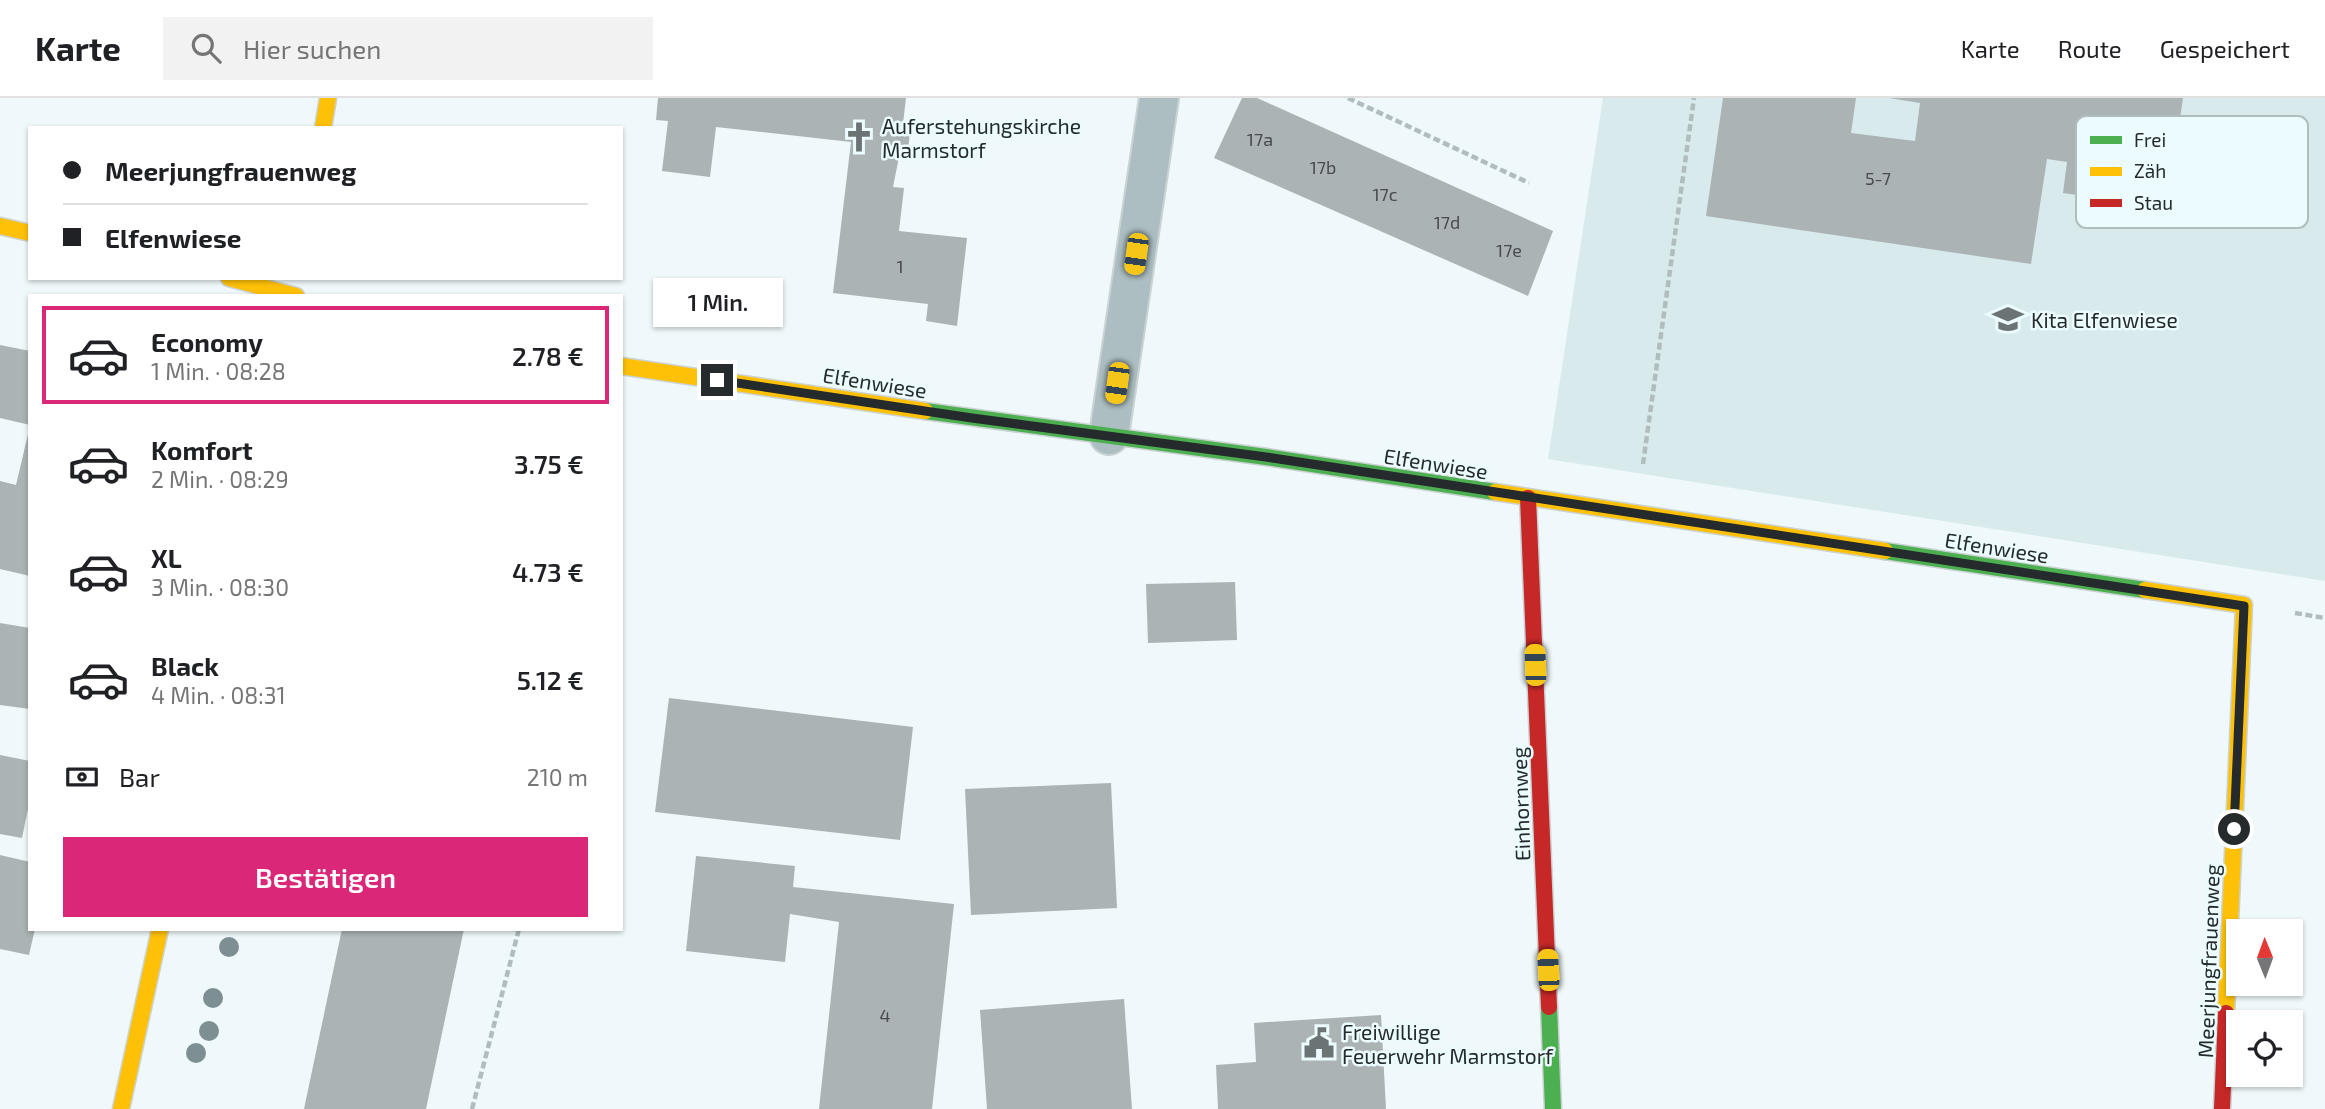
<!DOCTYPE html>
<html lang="de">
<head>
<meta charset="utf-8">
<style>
	:root { --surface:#fff; --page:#f2f2f2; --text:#202124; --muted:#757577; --line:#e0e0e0; --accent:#db2777 }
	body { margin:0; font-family:"Exo 2",sans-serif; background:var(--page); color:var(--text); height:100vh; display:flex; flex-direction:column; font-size:26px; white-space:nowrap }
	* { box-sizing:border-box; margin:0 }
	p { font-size:23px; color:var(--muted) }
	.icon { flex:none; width:38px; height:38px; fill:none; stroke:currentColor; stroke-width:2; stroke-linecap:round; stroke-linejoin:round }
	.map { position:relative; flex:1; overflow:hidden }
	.side { position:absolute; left:28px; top:196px; width:595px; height:637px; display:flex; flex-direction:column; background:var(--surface); border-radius:0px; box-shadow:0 2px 5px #0004 }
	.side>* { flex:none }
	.top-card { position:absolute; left:28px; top:28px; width:595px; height:154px; border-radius:0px; box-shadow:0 2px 5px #0004; display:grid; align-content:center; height:154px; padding:0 35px; background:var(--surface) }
	.needle { width:46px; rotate:359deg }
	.fabs { position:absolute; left:2226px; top:821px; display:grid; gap:14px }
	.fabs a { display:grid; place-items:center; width:77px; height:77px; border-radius:0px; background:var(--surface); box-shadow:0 2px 5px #0004; font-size:35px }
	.end { position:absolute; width:32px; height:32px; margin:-16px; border:9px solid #252b2c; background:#fff; box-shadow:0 0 0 4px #fff }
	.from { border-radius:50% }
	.bubble { position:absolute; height:49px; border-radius:0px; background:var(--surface); box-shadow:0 2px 5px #0004; font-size:23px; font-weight:600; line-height:49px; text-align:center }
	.car { position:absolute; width:21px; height:42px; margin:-21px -10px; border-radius:9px; box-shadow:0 0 5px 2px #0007; background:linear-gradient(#f5c518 24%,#345 0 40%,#f5c518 0 76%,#345 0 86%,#f5c518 0) }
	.top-card b { display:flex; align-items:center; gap:24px; height:66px; font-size:26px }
	.top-card b+b { border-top:2px solid var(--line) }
	.top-card i { width:18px; height:18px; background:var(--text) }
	ul { padding:12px 0 0; list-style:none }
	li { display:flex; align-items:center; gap:21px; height:98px; margin:0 14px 10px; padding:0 21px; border:4px solid transparent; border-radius:0px }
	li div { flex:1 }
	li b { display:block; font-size:26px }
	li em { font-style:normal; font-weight:600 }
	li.on { border-color:var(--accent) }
	li>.icon { width:63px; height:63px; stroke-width:1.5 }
	.pay { display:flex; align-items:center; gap:18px; height:77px; padding:0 35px; font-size:26px }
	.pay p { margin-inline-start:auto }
	.action { display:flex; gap:14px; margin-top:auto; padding:14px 35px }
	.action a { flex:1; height:80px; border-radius:0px; background:var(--accent); color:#fff; font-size:28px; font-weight:600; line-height:80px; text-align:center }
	header { display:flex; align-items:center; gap:42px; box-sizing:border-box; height:98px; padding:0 35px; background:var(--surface); border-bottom:2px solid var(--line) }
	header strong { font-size:33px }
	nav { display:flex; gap:38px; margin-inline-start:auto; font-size:24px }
	.search { width:490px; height:63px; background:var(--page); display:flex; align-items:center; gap:18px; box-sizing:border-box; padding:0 24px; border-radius:0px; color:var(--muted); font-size:26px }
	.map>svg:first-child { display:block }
	.built { fill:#d9eaed }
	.building { fill:#acb3b5 }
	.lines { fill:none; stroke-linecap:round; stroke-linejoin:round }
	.street-casing { stroke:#cbd2d4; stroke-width:42 }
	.fast-casing { stroke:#cbd2d4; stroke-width:19 }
	.slow-casing { stroke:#cbd2d4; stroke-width:19 }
	.jam-casing { stroke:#cbd2d4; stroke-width:19 }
	.path { stroke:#b0bcbe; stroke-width:4.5; stroke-dasharray:7 3.5; stroke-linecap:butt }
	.street { stroke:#acbec1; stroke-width:38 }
	.fast { stroke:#4caf50; stroke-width:16 }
	.slow { stroke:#ffc107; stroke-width:16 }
	.jam { stroke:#c62828; stroke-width:16 }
	.tree { fill:#7d8f92 }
	.route { stroke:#252b2c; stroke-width:9 }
	.labels { text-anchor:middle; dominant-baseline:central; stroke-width:5; stroke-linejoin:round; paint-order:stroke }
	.number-label { font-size:18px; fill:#474d4e }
	.poi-label { font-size:21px; fill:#252b2c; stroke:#ebfbfe; text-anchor:start }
	.street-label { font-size:21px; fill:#252b2c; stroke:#ebfbfe }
	.key { fill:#ebfbfe; stroke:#b0bdbf; stroke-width:2 }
	.key-label { font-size:19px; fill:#252b2c }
</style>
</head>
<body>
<header>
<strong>Karte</strong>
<div class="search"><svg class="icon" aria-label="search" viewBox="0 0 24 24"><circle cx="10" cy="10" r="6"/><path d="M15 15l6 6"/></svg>Hier suchen</div>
<nav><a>Karte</a><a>Route</a><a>Gespeichert</a></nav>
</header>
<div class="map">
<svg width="2325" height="1011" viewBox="0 0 2325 1011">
	<rect width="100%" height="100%" fill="#eff8fa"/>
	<!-- built -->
	<path class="built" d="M 1603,0 L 2325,0 L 2325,483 L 1548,361 Z"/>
	<!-- building -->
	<g class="building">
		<path d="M 658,0 L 906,0 L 902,34 L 910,35 L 907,60 L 899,59 L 893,89 L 904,90 L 899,133 L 967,140 L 957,228 L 926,223 L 928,206 L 833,195 L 851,44 L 716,29 L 710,79 L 662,73 L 668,23 L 656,22 Z"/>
		<path d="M 1242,0 L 1257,0 L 1553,133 L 1528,198 L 1214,60 Z"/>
		<path d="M 1723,0 L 1856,0 L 1851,35 L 1915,43 L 1920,5 L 1889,0 L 2183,0 L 2167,110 L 2063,95 L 2067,64 L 2047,61 L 2031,166 L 1706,118 Z"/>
		<path d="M 0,247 L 30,253 L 30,327 L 0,320 Z"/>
		<path d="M 29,332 L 30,332 L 30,478 L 0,471 L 0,383 L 16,387 Z"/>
		<path d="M 1235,484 L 1237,542 L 1148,545 L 1146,486 Z"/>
		<path d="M 0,525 L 30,530 L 30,611 L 0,607 Z"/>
		<path d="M 669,600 L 913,629 L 900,742 L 655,714 Z"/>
		<path d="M 0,657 L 30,663 L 30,701 L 22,740 L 0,736 Z"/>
		<path d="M 1111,685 L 1117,810 L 971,817 L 965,691 Z"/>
		<path d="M 0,757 L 30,764 L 30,831 L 35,831 L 29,857 L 0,851 Z"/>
		<path d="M 696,758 L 795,768 L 793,789 L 954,806 L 932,1011 L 819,1011 L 839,824 L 790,816 L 785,864 L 686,853 Z"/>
		<path d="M 342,831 L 464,831 L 426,1011 L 304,1011 Z"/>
		<path d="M 1124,901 L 1132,1011 L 987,1011 L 980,912 Z"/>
		<path d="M 1381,917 L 1386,1011 L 1218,1011 L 1216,967 L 1256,964 L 1254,925 Z"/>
	</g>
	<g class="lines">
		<!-- street casing -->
		<g class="street-casing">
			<path id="street" d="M 1109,337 L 1159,0"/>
		</g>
		<!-- fast casing -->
		<g class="fast-casing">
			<g id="fast">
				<path d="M 925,313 L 1266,359 L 1495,394"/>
				<path d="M 1885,453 L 2145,492"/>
				<path d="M 1549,909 L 1553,1011"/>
			</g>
		</g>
		<!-- slow casing -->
		<g class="slow-casing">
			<g id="slow">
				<path d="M 323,30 L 328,0"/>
				<path d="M 0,128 L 30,135"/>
				<path d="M 229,180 L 296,198"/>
				<path d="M 621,268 L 925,313"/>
				<path d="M 1495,394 L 1885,453"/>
				<path d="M 2145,492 L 2244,507 L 2226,915"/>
				<path d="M 121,1011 L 160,831"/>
			</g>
		</g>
		<!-- jam casing -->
		<g class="jam-casing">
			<g id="jam">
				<path d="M 1528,400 L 1549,909"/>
				<path d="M 2222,1011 L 2226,915"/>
			</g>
		</g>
		<!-- path -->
		<g class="path">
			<path d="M 1348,0 L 1529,85"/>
			<path d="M 1643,366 L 1694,0"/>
			<path d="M 2295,515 L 2325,520"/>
			<path d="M 472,1011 L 519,831"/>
		</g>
		<!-- street -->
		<use href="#street" class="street"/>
		<!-- fast -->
		<use href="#fast" class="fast"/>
		<!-- slow -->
		<use href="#slow" class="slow"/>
		<!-- jam -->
		<use href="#jam" class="jam"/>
	</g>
	<!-- trees -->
	<g class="tree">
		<circle cx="229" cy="849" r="10"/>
		<circle cx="213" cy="900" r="10"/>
		<circle cx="209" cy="933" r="10"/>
		<circle cx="196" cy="955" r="10"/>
	</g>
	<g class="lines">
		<!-- route -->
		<path class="route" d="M 717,282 L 972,320 L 1266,359 L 2244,508 L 2234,731"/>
	</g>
	<!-- icons -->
	<defs>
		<g id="church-bare" transform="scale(2.415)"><path d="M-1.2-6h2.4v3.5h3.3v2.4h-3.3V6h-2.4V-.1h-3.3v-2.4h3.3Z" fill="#6c7374" stroke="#ebfbfe" stroke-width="2.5" paint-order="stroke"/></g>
		<g id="school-bare" transform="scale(2.415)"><path d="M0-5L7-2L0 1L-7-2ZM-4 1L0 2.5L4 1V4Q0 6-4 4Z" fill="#6c7374" stroke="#ebfbfe" stroke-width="2.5" paint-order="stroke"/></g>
		<g id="civic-bare" transform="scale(2.415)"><path d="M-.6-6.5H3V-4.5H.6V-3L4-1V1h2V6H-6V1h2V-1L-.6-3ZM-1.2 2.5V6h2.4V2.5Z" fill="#6c7374" stroke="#ebfbfe" stroke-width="2.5" paint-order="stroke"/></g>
	</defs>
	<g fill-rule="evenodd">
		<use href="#church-bare" x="859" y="39"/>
		<use href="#school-bare" x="2008" y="221"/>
		<use href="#civic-bare" x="1319" y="945"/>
	</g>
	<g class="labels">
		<!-- number labels -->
		<g class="number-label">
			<text x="1260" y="41">17a</text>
			<text x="1323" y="69">17b</text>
			<text x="1878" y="80">5-7</text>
			<text x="1385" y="96">17c</text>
			<text x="1447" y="124">17d</text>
			<text x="1509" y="152">17e</text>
			<text x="900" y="168">1</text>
			<text x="885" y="917">4</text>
		</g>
		<!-- poi labels -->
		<g class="poi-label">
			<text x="882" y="27">Auferstehungskirche<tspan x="882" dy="24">Marmstorf</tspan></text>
			<text x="2031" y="221">Kita Elfenwiese</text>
			<text x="1342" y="933">Freiwillige<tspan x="1342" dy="24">Feuerwehr Marmstorf</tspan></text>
		</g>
		<!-- street labels -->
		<g class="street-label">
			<text transform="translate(875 284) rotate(9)">Elfenwiese</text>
			<text transform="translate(1436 365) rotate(9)">Elfenwiese</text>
			<text transform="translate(1997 449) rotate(9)">Elfenwiese</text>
			<text transform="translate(1520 706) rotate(-92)">Einhornweg</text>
			<text transform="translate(2208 863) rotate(-88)">Meerjungfrauenweg</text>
		</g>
	</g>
	<!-- legend -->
	<rect x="2076" y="18" width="232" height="112" rx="10" class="key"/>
	<rect x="2090" y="38" width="32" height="8" fill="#4caf50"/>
	<rect x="2090" y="69" width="32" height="9" fill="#ffc107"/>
	<rect x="2090" y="101" width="32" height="8" fill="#c62828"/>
	<g class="key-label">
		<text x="2134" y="49">Frei</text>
		<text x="2134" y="80">Zäh</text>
		<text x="2134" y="112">Stau</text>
	</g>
</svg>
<div class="fabs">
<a><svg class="needle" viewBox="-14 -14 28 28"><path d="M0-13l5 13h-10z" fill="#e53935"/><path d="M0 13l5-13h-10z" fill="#757577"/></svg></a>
<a><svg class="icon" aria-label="locate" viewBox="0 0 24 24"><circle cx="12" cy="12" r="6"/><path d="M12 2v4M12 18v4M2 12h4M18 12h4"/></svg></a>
</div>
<i class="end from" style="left:2234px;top:731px"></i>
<i class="end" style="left:717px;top:282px"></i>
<div class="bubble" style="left:653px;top:180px;width:130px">1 Min.</div>
<i class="car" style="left:1136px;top:156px;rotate:188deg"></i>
<i class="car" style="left:1117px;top:285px;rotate:188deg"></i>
<i class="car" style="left:1535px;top:567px;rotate:358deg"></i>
<i class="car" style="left:1548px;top:872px;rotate:357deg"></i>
<div class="top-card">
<b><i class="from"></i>Meerjungfrauenweg</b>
<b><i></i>Elfenwiese</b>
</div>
<section class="side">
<ul>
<li class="on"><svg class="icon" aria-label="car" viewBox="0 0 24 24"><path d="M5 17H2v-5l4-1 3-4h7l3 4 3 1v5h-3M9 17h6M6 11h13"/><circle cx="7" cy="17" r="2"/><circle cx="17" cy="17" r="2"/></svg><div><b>Economy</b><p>1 Min. · 08:28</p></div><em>2.78 €</em></li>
<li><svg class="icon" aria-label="car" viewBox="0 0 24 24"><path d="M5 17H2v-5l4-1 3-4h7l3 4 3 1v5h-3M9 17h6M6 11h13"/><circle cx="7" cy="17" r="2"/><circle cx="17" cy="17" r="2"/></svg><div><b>Komfort</b><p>2 Min. · 08:29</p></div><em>3.75 €</em></li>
<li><svg class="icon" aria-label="car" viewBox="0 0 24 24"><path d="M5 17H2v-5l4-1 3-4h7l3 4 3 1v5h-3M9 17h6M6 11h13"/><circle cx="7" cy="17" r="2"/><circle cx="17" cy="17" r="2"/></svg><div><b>XL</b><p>3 Min. · 08:30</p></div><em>4.73 €</em></li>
<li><svg class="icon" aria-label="car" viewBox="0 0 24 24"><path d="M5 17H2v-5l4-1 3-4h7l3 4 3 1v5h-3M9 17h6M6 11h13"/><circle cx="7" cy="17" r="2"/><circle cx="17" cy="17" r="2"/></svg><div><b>Black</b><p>4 Min. · 08:31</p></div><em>5.12 €</em></li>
</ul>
<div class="pay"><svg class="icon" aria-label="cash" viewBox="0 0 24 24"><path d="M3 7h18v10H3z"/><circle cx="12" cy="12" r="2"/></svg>Bar<p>210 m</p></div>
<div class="action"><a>Bestätigen</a></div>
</section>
</div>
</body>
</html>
